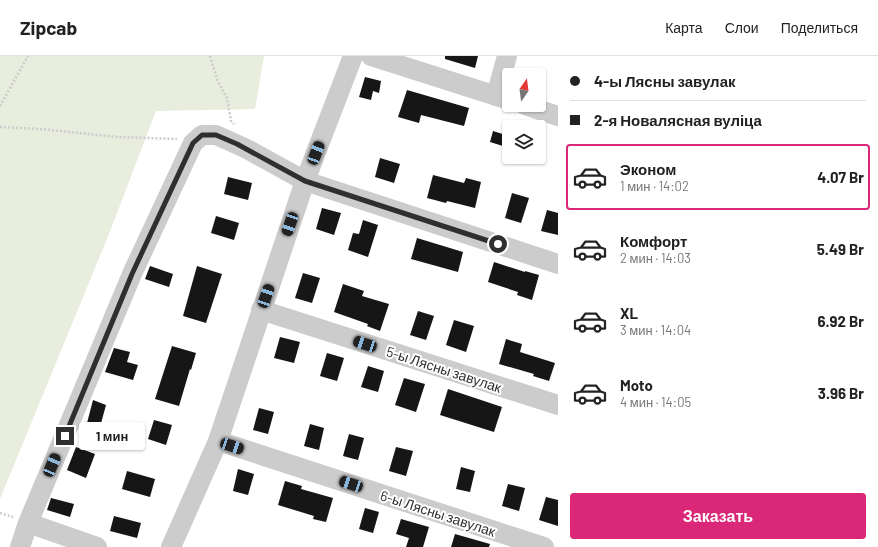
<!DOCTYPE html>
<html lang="ru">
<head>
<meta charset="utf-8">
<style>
	:root { --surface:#fff; --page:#f6f6f6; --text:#222; --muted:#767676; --line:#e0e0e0; --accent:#db2777 }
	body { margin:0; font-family:Barlow,sans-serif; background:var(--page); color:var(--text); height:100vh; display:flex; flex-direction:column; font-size:15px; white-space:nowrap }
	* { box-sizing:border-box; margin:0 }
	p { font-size:13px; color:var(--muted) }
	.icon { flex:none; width:22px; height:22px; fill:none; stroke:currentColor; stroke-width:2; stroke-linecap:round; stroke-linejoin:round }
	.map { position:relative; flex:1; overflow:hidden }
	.side { display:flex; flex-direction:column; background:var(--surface); width:320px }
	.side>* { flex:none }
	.guide { display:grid; align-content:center; height:88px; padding:0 12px; background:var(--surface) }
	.needle { width:26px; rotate:14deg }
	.buttons { position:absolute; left:502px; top:12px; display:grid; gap:8px }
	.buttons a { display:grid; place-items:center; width:44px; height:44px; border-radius:4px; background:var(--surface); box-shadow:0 1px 3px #0004; font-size:20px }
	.end { position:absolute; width:18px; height:18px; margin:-9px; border:5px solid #2f2f2f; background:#fff; box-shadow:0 0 0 2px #fff }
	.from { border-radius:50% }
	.bubble { position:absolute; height:28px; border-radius:4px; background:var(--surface); box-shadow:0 1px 3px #0004; font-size:13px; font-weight:700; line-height:28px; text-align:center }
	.car { position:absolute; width:12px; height:24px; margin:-12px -6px; border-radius:5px; box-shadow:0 0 3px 1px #0007; background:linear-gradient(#222 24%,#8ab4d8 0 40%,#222 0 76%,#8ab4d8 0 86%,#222 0) }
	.guide b { display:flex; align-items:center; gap:14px; height:38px; font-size:15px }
	.guide b+b { border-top:1px solid var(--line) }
	.guide i { width:10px; height:10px; background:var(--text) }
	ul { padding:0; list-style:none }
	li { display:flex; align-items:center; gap:12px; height:66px; margin:0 8px 6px; padding:0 4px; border:2px solid transparent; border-radius:4px }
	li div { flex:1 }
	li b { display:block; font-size:15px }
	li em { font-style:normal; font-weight:700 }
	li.active { border-color:var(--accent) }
	li>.icon { width:36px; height:36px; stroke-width:1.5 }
	.cta { display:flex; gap:8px; margin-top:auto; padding:8px 12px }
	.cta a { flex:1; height:46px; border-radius:4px; background:var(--accent); color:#fff; font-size:16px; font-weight:700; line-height:46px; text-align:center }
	header { display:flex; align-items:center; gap:24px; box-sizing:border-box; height:56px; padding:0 20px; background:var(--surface); border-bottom:1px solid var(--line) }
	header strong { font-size:19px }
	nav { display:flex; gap:22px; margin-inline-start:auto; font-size:14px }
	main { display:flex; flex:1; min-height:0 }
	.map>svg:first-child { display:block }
	.green { fill:#e8eddd }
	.building { fill:#161616 }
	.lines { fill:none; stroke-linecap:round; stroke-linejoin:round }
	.path { stroke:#ccc; stroke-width:2.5; stroke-dasharray:2 2; stroke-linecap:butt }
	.minor { stroke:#ccc; stroke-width:20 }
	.route { stroke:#2f2f2f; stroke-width:5 }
	.labels { text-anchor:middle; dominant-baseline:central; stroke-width:4; stroke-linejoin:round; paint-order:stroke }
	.street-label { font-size:14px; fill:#2f2f2f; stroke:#fff }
</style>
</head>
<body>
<header>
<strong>Zipcab</strong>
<nav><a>Карта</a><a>Слои</a><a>Поделиться</a></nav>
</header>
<main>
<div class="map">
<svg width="558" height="491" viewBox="0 0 558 491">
	<rect width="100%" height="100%" fill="#fff"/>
	<!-- green -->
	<path class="green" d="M 0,0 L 264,0 L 255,53 L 156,55 L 109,178 L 0,443 Z"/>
	<!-- building -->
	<g class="building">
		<path d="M 445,0 L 478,0 L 475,12 L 445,3 Z"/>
		<path d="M 365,21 L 381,25 L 379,37 L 373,35 L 371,44 L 359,41 Z"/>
		<path d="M 407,34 L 469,52 L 464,70 L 421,59 L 419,67 L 398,61 Z"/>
		<path d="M 493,75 L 509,80 L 506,91 L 490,86 Z"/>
		<path d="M 380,102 L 400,108 L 394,127 L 375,121 Z"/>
		<path d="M 433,119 L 464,127 L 466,122 L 481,126 L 475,152 L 447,145 L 446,147 L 427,142 Z"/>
		<path d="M 228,121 L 252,127 L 248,144 L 224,138 Z"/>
		<path d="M 512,137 L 529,142 L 521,167 L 505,162 Z"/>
		<path d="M 322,152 L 341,157 L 334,179 L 316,173 Z"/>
		<path d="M 547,154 L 558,157 L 558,179 L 541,175 Z"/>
		<path d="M 216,160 L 239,167 L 234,184 L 211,177 Z"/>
		<path d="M 363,164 L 378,169 L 368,201 L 348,194 L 353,177 L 359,178 Z"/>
		<path d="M 417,182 L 463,196 L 458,216 L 411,203 Z"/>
		<path d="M 494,206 L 525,216 L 525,215 L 539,219 L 532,244 L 517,239 L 518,236 L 488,226 Z"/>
		<path d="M 150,210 L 173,218 L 169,231 L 145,223 Z"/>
		<path d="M 197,210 L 222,218 L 206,267 L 183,260 Z"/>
		<path d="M 303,217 L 320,222 L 312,247 L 295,242 Z"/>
		<path d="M 343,228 L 364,235 L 362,240 L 389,248 L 380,275 L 367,270 L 368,268 L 334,256 Z"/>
		<path d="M 418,255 L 434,260 L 426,284 L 410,279 Z"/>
		<path d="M 454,264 L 474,270 L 466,296 L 446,289 Z"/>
		<path d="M 280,281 L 300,286 L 294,307 L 274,302 Z"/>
		<path d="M 506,283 L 522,288 L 520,296 L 555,307 L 549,325 L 533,320 L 534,318 L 499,308 Z"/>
		<path d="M 172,290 L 196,297 L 191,314 L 190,313 L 179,350 L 155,343 Z"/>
		<path d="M 114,292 L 130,296 L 127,306 L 138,309 L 133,324 L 105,316 Z"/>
		<path d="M 327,297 L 344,302 L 337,325 L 320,320 Z"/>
		<path d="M 368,310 L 384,315 L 378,336 L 361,331 Z"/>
		<path d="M 404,322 L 425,328 L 416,356 L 395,349 Z"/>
		<path d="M 448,333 L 502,351 L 494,376 L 440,359 Z"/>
		<path d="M 93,344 L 106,349 L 100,371 L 87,367 Z"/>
		<path d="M 259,352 L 274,356 L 268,378 L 253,374 Z"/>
		<path d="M 154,364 L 172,369 L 166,389 L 148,383 Z"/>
		<path d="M 310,368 L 324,372 L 319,394 L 304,390 Z"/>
		<path d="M 349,378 L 364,382 L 358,404 L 343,400 Z"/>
		<path d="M 76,391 L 95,398 L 86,422 L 67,414 Z"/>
		<path d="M 396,391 L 413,395 L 406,420 L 389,415 Z"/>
		<path d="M 461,411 L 475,415 L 470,436 L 456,433 Z"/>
		<path d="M 238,413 L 254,418 L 248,439 L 233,435 Z"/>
		<path d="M 127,415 L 155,423 L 150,441 L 122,433 Z"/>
		<path d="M 285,425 L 302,430 L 301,433 L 333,442 L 326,466 L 313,463 L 314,460 L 278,449 Z"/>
		<path d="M 508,428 L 525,432 L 519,455 L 502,450 Z"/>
		<path d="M 546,441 L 558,444 L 558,470 L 539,464 Z"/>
		<path d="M 51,442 L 74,448 L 70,461 L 47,454 Z"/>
		<path d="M 365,452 L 379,456 L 373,477 L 359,473 Z"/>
		<path d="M 114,460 L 141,467 L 137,482 L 110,475 Z"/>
		<path d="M 401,463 L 429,471 L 423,491 L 406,491 L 409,482 L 396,478 Z"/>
		<path d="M 455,478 L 490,488 L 489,491 L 451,491 Z"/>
	</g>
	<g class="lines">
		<!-- path -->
		<g class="path">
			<path d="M 210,0 L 218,26 L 227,42 L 231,65 L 234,68"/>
			<path d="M 0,50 L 28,0"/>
			<path d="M 0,71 L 40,73 L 118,81 L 177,83"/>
			<path d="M 0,457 L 13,461"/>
		</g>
		<!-- minor -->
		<g class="minor">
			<path d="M 371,0 L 509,44"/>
			<path d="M 496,40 L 507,0"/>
			<path d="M 525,49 L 558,60"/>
			<path d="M 261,254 L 558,349"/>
			<path d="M 218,385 L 544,491"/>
			<path d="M 28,467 L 97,491"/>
			<path d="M 20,491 L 28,467 L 132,218 L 193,87 L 202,79 L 216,79 L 247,93 L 305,125 L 558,208"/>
			<path d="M 171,491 L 218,385 L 305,125 L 353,0"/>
		</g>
	</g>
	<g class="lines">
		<!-- route -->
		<path class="route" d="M 65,380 L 132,218 L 193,87 L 202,79 L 216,79 L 237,88 L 305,125 L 498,188"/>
	</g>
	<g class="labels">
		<!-- street labels -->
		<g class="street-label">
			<text transform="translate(444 313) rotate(18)">5-ы Лясны завулак</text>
			<text transform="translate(438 457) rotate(18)">6-ы Лясны завулак</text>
		</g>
	</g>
</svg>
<div class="buttons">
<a><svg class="needle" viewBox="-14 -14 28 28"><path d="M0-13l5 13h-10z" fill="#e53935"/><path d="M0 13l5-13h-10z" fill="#767676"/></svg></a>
<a><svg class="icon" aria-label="layers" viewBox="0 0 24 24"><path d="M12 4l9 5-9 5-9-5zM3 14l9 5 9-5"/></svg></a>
</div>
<i class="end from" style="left:498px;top:188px"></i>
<i class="end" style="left:65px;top:380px"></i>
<div class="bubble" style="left:79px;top:366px;width:66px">1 мин</div>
<i class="car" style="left:316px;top:97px;rotate:21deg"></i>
<i class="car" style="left:290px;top:168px;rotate:199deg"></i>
<i class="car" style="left:266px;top:240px;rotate:19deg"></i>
<i class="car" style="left:365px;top:288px;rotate:288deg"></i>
<i class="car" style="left:232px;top:390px;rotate:108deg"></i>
<i class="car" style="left:52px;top:409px;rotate:23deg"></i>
<i class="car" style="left:351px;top:428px;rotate:288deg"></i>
</div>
<section class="side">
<div class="guide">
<b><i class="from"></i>4-ы Лясны завулак</b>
<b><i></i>2-я Новалясная вуліца</b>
</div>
<ul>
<li class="active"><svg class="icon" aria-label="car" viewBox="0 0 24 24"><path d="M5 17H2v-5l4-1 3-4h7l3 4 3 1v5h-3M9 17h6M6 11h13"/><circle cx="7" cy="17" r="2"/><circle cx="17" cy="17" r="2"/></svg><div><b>Эконом</b><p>1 мин · 14:02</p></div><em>4.07 Br</em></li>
<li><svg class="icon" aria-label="car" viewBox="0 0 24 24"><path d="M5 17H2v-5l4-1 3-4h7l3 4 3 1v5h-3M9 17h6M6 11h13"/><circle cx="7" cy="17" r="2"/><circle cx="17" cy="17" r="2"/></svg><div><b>Комфорт</b><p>2 мин · 14:03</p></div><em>5.49 Br</em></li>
<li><svg class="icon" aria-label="car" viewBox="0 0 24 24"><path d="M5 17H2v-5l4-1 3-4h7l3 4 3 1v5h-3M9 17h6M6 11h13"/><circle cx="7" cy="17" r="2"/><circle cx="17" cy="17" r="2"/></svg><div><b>XL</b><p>3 мин · 14:04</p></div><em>6.92 Br</em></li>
<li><svg class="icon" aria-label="car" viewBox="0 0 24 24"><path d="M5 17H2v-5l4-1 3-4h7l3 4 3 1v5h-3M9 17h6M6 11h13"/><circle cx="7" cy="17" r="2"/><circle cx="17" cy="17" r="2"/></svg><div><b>Moto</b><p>4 мин · 14:05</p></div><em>3.96 Br</em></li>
</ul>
<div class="cta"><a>Заказать</a></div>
</section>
</main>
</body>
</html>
